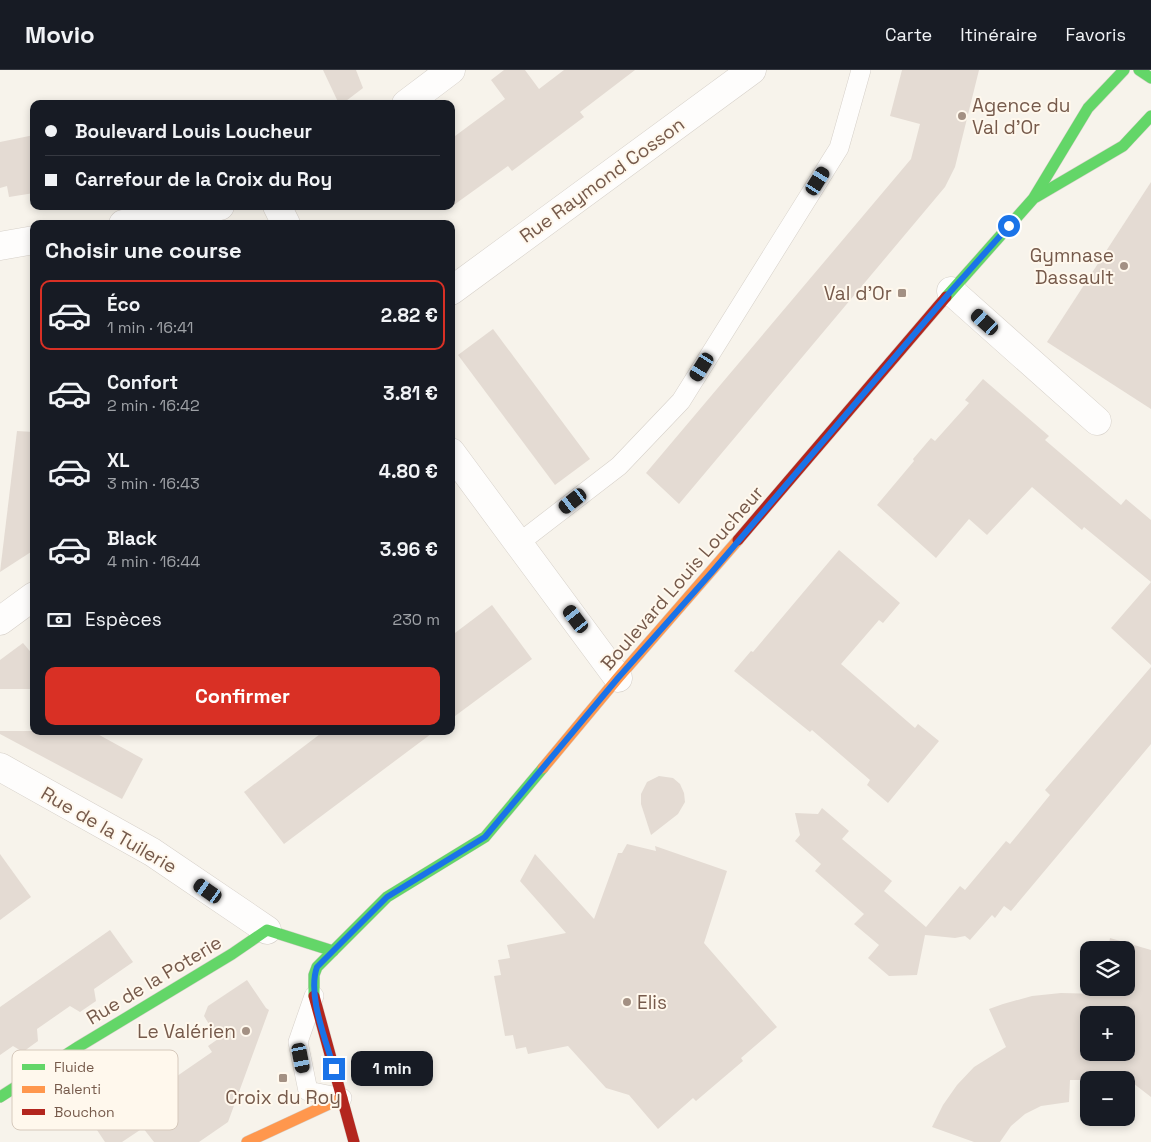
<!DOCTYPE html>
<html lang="fr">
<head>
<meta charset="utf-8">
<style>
	:root { --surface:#171b24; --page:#20242c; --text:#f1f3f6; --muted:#9ea1a6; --line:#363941; --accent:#d93025 }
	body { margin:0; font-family:"Space Grotesk",sans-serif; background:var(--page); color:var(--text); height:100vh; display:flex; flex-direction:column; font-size:19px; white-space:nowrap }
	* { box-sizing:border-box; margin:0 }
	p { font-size:16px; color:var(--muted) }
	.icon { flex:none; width:28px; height:28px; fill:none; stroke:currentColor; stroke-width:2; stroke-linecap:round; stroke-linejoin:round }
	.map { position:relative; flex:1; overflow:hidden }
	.panel { position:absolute; left:30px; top:150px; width:425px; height:515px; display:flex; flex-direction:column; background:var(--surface); border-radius:10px; box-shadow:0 2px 8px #0003 }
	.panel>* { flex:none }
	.top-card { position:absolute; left:30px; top:30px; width:425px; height:110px; border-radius:10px; box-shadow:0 2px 8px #0003; display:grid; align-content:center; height:110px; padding:0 15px; background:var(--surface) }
	.controls { position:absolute; left:1080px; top:871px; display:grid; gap:10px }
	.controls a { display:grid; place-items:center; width:55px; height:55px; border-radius:10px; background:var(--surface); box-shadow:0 2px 8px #0003; font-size:25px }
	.end { position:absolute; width:22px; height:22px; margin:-11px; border:6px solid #1a73e8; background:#fff; box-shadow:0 0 0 2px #fff }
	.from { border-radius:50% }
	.bubble { position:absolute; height:35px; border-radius:10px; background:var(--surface); box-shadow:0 2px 8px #0003; font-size:16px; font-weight:600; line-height:35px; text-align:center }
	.car { position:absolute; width:15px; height:30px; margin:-15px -8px; border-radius:6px; box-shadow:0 0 4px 1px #0007; background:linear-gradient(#222 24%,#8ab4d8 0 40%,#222 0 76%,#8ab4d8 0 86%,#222 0) }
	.top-card b { display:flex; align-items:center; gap:18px; height:48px; font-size:19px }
	.top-card b+b { border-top:1px solid var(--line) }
	.top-card i { width:12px; height:12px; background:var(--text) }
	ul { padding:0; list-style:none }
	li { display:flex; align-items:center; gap:15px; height:70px; margin:0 10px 8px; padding:0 5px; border:2px solid transparent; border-radius:10px }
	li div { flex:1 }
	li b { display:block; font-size:19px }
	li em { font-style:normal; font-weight:600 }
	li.active { border-color:var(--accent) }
	li>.icon { width:45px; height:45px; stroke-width:1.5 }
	h2 { padding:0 15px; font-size:22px; line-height:60px }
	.pay { display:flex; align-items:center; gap:12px; height:55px; padding:0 15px; font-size:19px }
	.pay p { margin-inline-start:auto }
	.primary-button { display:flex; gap:10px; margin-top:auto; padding:10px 15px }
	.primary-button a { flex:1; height:58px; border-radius:10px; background:var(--accent); color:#fff; font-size:20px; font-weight:600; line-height:58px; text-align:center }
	header { display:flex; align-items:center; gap:30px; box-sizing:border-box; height:70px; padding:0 25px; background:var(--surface); border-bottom:1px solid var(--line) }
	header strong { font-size:24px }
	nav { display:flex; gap:28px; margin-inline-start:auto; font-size:18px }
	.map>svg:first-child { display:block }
	.building { fill:#e4dbd3; fill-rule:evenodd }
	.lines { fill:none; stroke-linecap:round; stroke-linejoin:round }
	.lane-casing { stroke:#d6d0c9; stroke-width:20 }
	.street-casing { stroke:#d6d0c9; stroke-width:29 }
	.fast-casing { stroke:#d6cfc8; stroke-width:12 }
	.slow-casing { stroke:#d6cfc8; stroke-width:12 }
	.jam-casing { stroke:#d6cfc8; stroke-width:12 }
	.lane { stroke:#fefdfc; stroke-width:19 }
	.street { stroke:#fefdfc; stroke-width:28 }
	.fast { stroke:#63d668; stroke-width:11 }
	.slow { stroke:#ff974d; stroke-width:11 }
	.jam { stroke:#b3261e; stroke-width:11 }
	.route { stroke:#1a73e8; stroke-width:6 }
	.poi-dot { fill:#a39083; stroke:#fff8ed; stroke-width:2 }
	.labels { text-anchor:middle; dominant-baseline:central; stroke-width:4; stroke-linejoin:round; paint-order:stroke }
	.poi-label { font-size:19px; fill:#765a4b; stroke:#fff8ed; text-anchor:end }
	.street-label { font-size:19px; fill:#765a4b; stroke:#fff8ed }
	.key { fill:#fff8ed; stroke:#d6c9bc; stroke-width:1 }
	.key-label { font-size:14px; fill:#765a4b }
</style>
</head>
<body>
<header>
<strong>Movio</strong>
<nav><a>Carte</a><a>Itinéraire</a><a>Favoris</a></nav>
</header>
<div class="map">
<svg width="1151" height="1072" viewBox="0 0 1151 1072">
	<rect width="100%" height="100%" fill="#f7f3eb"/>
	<!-- building -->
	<g class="building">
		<path d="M 323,0 L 356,0 L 363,18 L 342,34 L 339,34 Z"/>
		<path d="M 504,0 L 525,0 L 539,19 L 564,0 L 635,0 L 580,42 L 584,47 L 512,101 L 508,96 L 451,137 L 451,69 L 505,29 L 491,10 Z"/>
		<path d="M 902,0 L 979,0 L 955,97 L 945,117 L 679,434 L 646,403 L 911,89 L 920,54 L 890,46 Z"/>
		<path d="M 34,65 L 34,123 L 9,127 L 7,116 L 0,118 L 0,72 Z"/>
		<path d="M 1151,112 L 1151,339 L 1047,272 Z"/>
		<path d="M 493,259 L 590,389 L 555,415 L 458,285 Z"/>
		<path d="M 983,309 L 1049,366 L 1045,370 L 1121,435 L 1126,429 L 1151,450 L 1151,595 L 1111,558 L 1151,512 L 1084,457 L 1082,460 L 1032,417 L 987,465 L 969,449 L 936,488 L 877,435 L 914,391 L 913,389 L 931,368 L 935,371 L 969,333 L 965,330 Z"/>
		<path d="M 17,361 L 34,362 L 34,480 L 0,502 Z"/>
		<path d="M 839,480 L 900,533 L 883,553 L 879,550 L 841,594 L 915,658 L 918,654 L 939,671 L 888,733 L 867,715 L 870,710 L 812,660 L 810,662 L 734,601 L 751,581 L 753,582 Z"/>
		<path d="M 492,535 L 532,589 L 451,649 L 451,566 Z"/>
		<path d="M 23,573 L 34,586 L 34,619 L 0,619 L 0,590 Z"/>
		<path d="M 1151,597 L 1151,674 L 1011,841 L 1004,836 L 995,848 L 992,845 L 970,870 L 965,866 L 955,868 L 925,865 L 917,905 L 889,906 L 868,888 L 879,875 L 854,854 L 864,844 L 815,801 L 821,794 L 795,771 L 800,765 L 795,743 L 818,744 L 822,738 L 849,761 L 842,769 L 892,811 L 884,821 L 926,857 L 960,816 L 965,820 L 1006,771 L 1010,774 L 1050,725 L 1045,720 Z"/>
		<path d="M 0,661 L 92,661 L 143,689 L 122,729 L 0,664 Z"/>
		<path d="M 324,661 L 435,661 L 284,774 L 244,722 Z"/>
		<path d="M 659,706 L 673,708 L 680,714 L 684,723 L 685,732 L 678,744 L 651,765 L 641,734 L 641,724 L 647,712 Z"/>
		<path d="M 627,774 L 656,781 L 655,776 L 727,801 L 704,873 L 777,957 L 741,988 L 743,991 L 696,1031 L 693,1028 L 658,1059 L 629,1025 L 606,1018 L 568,976 L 528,984 L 526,977 L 516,979 L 513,965 L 505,966 L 494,906 L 501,905 L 498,890 L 510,888 L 507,875 L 566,863 L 520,811 L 535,784 L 594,849 L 618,783 L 622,783 Z"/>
		<path d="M 0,784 L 31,827 L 0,850 Z"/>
		<path d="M 110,860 L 133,892 L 94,919 L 96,931 L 80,942 L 70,936 L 37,959 L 38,971 L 31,976 L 23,982 L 13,976 L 0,985 L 0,937 Z"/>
		<path d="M 1110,868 L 1151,880 L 1151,1027 L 1129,1010 L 1070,1010 L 1069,1032 L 1041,1036 L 1025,1044 L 1011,1056 L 1000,1072 L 974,1072 L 932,1057 L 943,1035 L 957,1015 L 974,997 L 1006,977 L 989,939 L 1003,934 L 1032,926 L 1061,923 L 1101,924 L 1102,918 L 1126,918 L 1126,880 L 1108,880 ZM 1089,945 L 1126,945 L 1126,982 L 1089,982 Z"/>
		<path d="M 247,910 L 266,938 L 269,940 L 228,1052 L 199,1072 L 154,1072 L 143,1058 L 122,1072 L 105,1072 L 71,1021 L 127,986 L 151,1024 L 212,982 L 208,976 L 218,969 L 204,946 L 208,936 Z"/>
	</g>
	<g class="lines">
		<!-- lane casing -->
		<g class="lane-casing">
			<g id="lane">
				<path d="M 519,473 L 619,396 L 681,331 L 839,78 L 861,0"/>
				<path d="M 314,926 L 298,972 L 308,1021 L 342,1028"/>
			</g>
		</g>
		<!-- street casing -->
		<g class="street-casing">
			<g id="street">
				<path d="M 406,34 L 451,0"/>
				<path d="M 277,136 L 286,154"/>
				<path d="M 123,154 L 220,136"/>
				<path d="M 0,176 L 34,170"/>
				<path d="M 451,221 L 752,0"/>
				<path d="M 951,221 L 1097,351"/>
				<path d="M 451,382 L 618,608"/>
				<path d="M 0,551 L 34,526"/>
				<path d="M 0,697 L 152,782 L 267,860"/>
			</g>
		</g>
		<!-- fast casing -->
		<g class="fast-casing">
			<g id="fast">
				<path d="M 1139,0 L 1151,8"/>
				<path d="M 1036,127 L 1123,76 L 1151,46"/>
				<path d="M 946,227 L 1033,129 L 1088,38 L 1124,0"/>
				<path d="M 314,926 L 314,905 L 317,897 L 387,827 L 485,767 L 543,698"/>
				<path d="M 0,1027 L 78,977 L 232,884 L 267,860 L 333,881"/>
			</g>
		</g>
		<!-- slow casing -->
		<g class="slow-casing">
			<g id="slow">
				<path d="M 543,698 L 618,608 L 738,470"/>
				<path d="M 247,1072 L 342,1028"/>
			</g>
		</g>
		<!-- jam casing -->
		<g class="jam-casing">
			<g id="jam">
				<path d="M 738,470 L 946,227"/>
				<path d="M 314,926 L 354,1072"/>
			</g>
		</g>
		<!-- lane -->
		<use href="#lane" class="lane"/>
		<!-- street -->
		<use href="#street" class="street"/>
		<!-- fast -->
		<use href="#fast" class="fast"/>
		<!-- slow -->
		<use href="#slow" class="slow"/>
		<!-- jam -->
		<use href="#jam" class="jam"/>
	</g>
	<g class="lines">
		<!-- route -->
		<path class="route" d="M 334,999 C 326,970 307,925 317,897 L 387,827 L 485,767 L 618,608 L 712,502 L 951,221 L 1009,156"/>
	</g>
	<!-- markers -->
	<g class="poi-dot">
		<circle cx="962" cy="46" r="5"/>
		<circle cx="1124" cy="196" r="5"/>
		<rect x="897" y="218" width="10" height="10" rx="2.5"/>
		<circle cx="627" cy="932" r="5"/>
		<circle cx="246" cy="961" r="5"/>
		<rect x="278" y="1003" width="10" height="10" rx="2.5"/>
	</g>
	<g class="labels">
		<!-- poi labels -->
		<g class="poi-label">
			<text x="972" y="35" text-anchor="start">Agence du<tspan x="972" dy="22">Val d’Or</tspan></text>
			<text x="1114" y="185">Gymnase<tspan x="1114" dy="22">Dassault</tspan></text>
			<text x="892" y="223">Val d'Or</text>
			<text x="637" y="932" text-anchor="start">Elis</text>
			<text x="236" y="961">Le Valérien</text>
			<text x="283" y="1027" text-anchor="middle">Croix du Roy</text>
		</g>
		<!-- street labels -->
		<g class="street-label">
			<text transform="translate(602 110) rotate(-36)">Rue Raymond Cosson</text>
			<text transform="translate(682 508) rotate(-49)">Boulevard Louis Loucheur</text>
			<text transform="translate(109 760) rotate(30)">Rue de la Tuilerie</text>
			<text transform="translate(154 910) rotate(-31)">Rue de la Poterie</text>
		</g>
	</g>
	<!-- legend -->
	<rect x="12" y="980" width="166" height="80" rx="8" class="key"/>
	<rect x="22" y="994" width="23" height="6" fill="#63d668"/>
	<rect x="22" y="1016" width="23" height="7" fill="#ff974d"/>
	<rect x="22" y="1039" width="23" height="6" fill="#b3261e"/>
	<g class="key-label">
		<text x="54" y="1002">Fluide</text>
		<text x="54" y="1024">Ralenti</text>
		<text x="54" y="1047">Bouchon</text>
	</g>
</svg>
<div class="controls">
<a><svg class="icon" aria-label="layers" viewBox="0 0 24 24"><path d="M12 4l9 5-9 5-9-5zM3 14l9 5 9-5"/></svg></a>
<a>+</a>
<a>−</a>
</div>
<i class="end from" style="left:1009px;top:156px"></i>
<i class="end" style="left:334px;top:999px"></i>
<div class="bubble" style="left:351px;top:981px;width:82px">1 min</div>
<i class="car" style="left:818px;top:111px;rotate:32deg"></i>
<i class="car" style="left:985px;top:252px;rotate:312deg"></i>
<i class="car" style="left:702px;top:297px;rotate:212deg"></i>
<i class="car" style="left:573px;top:431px;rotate:232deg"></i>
<i class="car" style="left:576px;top:549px;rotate:323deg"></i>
<i class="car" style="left:208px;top:821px;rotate:305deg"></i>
<i class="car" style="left:301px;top:988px;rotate:169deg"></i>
<div class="top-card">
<b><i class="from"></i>Boulevard Louis Loucheur</b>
<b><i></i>Carrefour de la Croix du Roy</b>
</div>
<section class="panel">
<h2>Choisir une course</h2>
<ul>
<li class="active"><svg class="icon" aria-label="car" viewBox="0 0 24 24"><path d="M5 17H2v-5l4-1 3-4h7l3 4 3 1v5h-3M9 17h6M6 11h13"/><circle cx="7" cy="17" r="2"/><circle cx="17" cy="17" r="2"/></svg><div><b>Éco</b><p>1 min · 16:41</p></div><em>2.82 €</em></li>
<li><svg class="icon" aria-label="car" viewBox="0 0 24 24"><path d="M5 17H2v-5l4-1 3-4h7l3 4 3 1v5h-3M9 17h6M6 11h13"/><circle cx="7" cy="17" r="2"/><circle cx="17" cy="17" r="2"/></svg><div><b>Confort</b><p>2 min · 16:42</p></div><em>3.81 €</em></li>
<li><svg class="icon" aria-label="car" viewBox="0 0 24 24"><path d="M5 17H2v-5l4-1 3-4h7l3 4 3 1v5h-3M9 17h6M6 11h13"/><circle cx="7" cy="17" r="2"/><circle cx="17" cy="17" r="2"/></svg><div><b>XL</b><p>3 min · 16:43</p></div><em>4.80 €</em></li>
<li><svg class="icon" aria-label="car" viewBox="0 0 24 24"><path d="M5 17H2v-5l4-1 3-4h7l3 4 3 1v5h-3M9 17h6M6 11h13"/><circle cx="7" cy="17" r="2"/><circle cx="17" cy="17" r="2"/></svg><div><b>Black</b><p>4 min · 16:44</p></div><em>3.96 €</em></li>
</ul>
<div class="pay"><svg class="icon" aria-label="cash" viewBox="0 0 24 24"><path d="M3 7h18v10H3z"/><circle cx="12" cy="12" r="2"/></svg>Espèces<p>230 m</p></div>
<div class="primary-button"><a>Confirmer</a></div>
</section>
</div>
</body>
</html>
